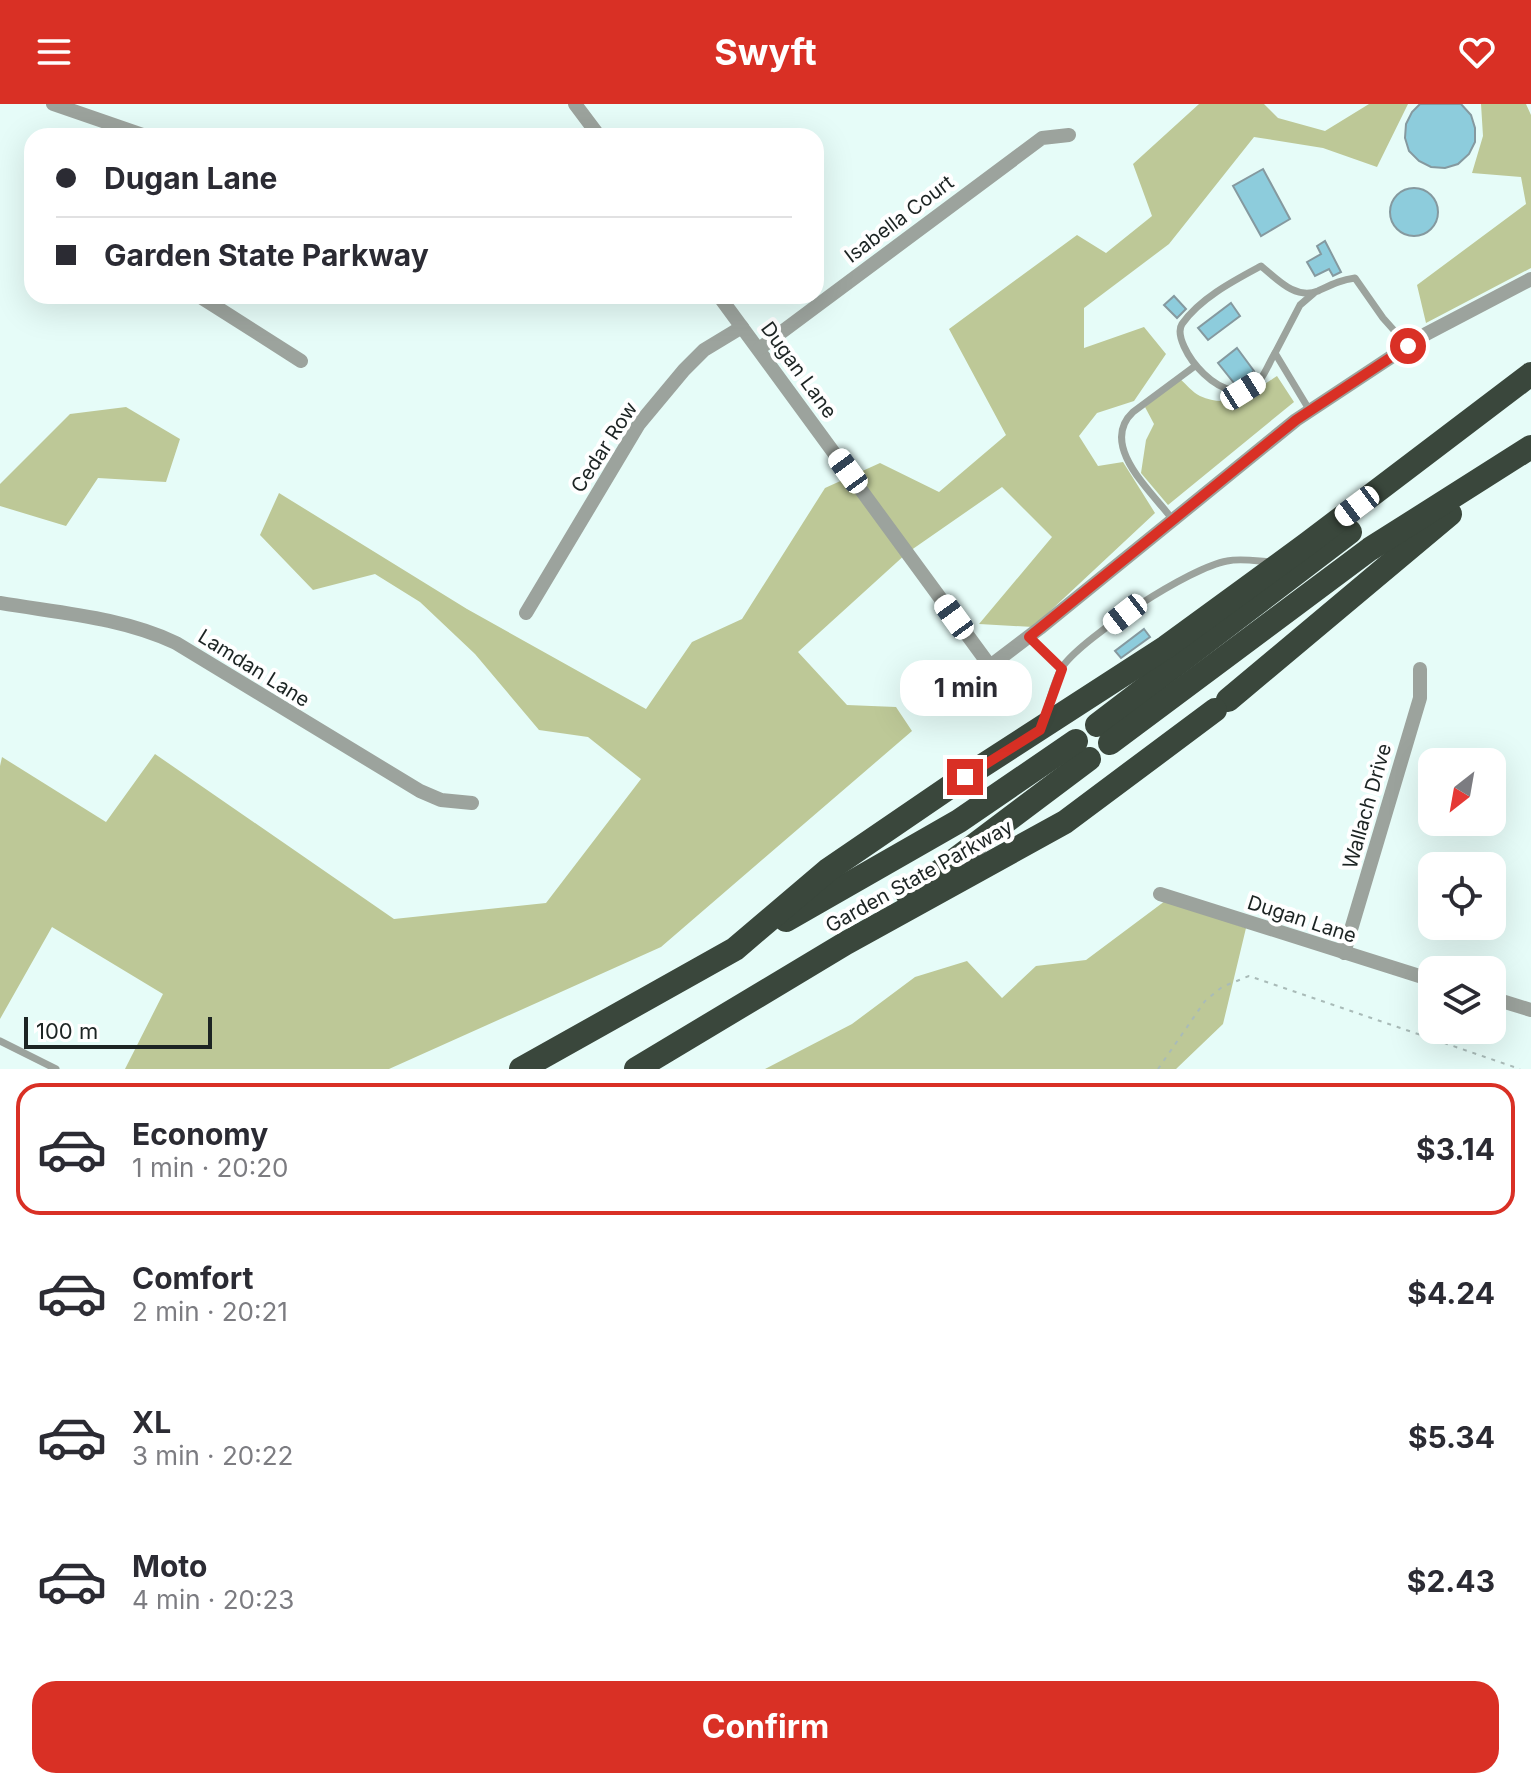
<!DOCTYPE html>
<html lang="en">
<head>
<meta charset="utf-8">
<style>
	:root { --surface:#fff; --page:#f2f2f3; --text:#2b2b33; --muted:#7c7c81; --line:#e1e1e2; --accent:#d93025 }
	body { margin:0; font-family:Inter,sans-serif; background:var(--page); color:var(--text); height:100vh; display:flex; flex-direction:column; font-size:30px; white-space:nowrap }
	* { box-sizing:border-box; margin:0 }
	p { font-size:26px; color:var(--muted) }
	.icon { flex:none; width:44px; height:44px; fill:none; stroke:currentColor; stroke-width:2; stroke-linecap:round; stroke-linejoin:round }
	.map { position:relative; height:965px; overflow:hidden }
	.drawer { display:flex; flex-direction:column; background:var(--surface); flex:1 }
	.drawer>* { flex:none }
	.guide { position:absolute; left:24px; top:24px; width:800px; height:176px; border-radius:24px; box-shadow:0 8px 32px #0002; display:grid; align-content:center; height:176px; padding:0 32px; background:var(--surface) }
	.needle { width:52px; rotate:211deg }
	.tools { position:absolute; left:1418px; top:644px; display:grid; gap:16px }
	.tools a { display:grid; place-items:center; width:88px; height:88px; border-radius:16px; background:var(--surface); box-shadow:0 8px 32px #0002; font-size:40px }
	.scale { position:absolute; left:24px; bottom:20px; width:188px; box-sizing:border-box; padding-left:8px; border:4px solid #1c2423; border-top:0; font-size:22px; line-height:28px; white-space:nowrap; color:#1c2423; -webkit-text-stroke:6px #fff; paint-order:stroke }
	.end { position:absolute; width:36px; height:36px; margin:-18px; border:10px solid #d93025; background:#fff; box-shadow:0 0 0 4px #fff }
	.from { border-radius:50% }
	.bubble { position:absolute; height:56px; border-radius:24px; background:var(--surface); box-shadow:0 8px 32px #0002; font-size:26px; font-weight:700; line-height:56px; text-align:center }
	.car { position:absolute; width:24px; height:48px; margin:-24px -12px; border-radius:10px; box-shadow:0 0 6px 2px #0007; background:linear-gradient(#fff 24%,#345 0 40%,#fff 0 76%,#345 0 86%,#fff 0) }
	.guide b { display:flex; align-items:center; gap:28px; height:76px; font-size:30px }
	.guide b+b { border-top:2px solid var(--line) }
	.guide i { width:20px; height:20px; background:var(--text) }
	ul { padding:14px 0 0; list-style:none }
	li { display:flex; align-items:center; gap:24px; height:132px; margin:0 16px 12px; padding:0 16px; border:4px solid transparent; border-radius:24px }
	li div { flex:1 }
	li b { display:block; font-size:30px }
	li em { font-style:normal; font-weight:700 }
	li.on { border-color:var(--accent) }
	li>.icon { width:72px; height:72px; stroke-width:1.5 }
	.button { display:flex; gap:16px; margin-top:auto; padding:16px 32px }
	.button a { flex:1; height:92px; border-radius:24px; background:var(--accent); color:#fff; font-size:32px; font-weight:700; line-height:92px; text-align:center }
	header { display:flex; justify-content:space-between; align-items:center; height:104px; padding:0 32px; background:var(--accent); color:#fff; font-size:36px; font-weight:700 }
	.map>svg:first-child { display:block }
	.forest { fill:#bdc897 }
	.building { fill:#8dccdc; stroke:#85999f; stroke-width:2 }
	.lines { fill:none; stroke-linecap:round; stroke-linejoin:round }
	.path { stroke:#a9bbb8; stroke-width:2; stroke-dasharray:4 6; stroke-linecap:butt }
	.service { stroke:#9ca39d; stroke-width:7 }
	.minor { stroke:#9ca39d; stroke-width:14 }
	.motorway { stroke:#3a473c; stroke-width:24 }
	.route { stroke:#d93025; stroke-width:10 }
	.labels { text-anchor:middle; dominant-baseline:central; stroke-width:8; stroke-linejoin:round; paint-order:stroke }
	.street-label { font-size:20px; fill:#1c2423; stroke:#fff }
</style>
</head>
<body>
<header><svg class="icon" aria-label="menu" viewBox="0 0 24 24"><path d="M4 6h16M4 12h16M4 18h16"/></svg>Swyft<svg class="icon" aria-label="heart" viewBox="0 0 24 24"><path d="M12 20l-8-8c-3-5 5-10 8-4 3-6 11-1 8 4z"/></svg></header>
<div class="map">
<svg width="1531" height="965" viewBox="0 0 1531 965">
	<rect width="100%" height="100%" fill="#e6fcf8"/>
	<!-- forest -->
	<g class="forest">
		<path d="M 1199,0 L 1264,0 L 1278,14 L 1325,27 L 1369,0 L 1408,0 L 1377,63 L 1323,44 L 1254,33 L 1169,140 L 1084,204 L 1084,244 L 1144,223 L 1166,250 L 1134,297 L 1097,309 L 1079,332 L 1098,362 L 1123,358 L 1155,409 L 1033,523 L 979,520 L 1052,433 L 1002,383 L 907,449 L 798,548 L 847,601 L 896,603 L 912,627 L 661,843 L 389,965 L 125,965 L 163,890 L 52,823 L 0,915 L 0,662 L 2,653 L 106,718 L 155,650 L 394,815 L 546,799 L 641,675 L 588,633 L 539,626 L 475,550 L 420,498 L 375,470 L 313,486 L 260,431 L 279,389 L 467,505 L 646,605 L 692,538 L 742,515 L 825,384 L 880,359 L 939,388 L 1006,331 L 949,225 L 1077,131 L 1106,149 L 1152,112 L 1133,60 Z"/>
		<path d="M 1481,0 L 1526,0 L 1531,11 L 1531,164 L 1426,219 L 1417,181 L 1526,100 L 1521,73 L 1472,69 L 1483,32 Z"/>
		<path d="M 1277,272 L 1294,298 L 1168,401 L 1141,369 L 1146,336 L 1154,320 L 1145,303 L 1180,275 C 1186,280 1193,289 1200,292 C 1230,306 1253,288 1277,272 Z"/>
		<path d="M 126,303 L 180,335 L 166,378 L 98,374 L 66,422 L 0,402 L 0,380 L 70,310 Z"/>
		<path d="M 1165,797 L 1246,824 L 1223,920 L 1176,965 L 765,965 L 852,920 L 915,873 L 967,857 L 1002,894 L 1036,862 L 1086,856 Z"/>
	</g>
	<!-- building -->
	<g class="building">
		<path d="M 1420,0 L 1461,0 L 1471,11 L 1475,24 L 1475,38 L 1469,50 L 1458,60 L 1445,64 L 1431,63 L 1419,57 L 1409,47 L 1405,34 L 1406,20 L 1412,8 Z"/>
		<path d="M 1263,65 L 1290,115 L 1261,132 L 1233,82 Z"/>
		<circle cx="1414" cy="108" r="24"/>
		<path d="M 1325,137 L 1341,168 L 1333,172 L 1329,165 L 1315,172 L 1307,158 L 1321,150 L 1317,142 Z"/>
		<path d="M 1174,192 L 1186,205 L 1177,214 L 1164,201 Z"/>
		<path d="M 1231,199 L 1240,212 L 1208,236 L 1198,224 Z"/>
		<path d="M 1237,244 L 1254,267 L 1238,279 L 1234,279 L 1218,259 Z"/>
		<path d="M 1144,525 L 1150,533 L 1121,554 L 1115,547 Z"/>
	</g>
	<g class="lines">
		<!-- path -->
		<path class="path" d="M 1158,965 L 1205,897 L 1222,883 L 1249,872 L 1520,965"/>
		<!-- service -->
		<g class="service">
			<path d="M 1275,249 C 1270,257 1266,268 1260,276 C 1227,314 1169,240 1182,220 C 1200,194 1235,176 1261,162 C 1277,175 1295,196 1318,187 C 1331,181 1340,176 1355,174 L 1383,214 L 1408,242"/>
			<path d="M 1310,307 L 1275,249 L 1300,201 L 1314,189"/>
			<path d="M 1173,416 C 1152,388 1098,341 1133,308 L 1195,262"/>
			<path d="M 1029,533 L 1062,565"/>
			<path d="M 1044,614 C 1050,597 1053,577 1063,562 C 1085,532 1191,463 1227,457 C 1241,454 1256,457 1270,458"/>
			<path d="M 0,937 L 56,965"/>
		</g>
		<!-- minor -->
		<g class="minor">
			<path d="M 53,0 L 146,32"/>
			<path d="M 575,0 L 599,32"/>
			<path d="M 199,192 L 301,257"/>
			<path d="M 719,192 L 990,562 L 1040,524 L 1296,316 L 1426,230 L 1531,175"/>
			<path d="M 759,245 L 1042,34 L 1069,31"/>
			<path d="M 0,499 C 59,509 121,513 176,539 L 420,687 L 441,696 L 472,699"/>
			<path d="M 526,509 L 639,320 L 684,266 L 704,246 L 742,223"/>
			<path d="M 1160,790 L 1432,876"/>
			<path d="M 1344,849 L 1420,594 L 1420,565"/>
			<path d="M 1492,894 L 1531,906"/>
		</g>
		<!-- motorway -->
		<g class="motorway">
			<path d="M 1228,596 L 1450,410"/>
			<path d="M 1097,621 L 1350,428"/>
			<path d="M 1110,639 L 1370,445 L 1531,343"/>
			<path d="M 965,673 L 1166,543 L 1307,440 L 1531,270"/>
			<path d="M 908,791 L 1089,655"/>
			<path d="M 786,816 L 959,717 L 1076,637"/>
			<path d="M 521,965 L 735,845 L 828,766 L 951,682"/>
			<path d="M 636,965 L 846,839 L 1065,718 L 1215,606"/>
		</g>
	</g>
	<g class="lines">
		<!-- route -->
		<path class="route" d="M 965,673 L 1040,626 L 1062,565 L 1029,533 L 1296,316 L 1408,242"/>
	</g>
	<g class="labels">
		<!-- street labels -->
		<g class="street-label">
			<text transform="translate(899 115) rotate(-37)">Isabella Court</text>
			<text transform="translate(799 266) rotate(54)">Dugan Lane</text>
			<text transform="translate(604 343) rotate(-57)">Cedar Row</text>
			<text transform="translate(254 564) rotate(32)">Lamdan Lane</text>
			<text transform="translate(1367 702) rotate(-74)">Wallach Drive</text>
			<text transform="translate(919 772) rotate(-29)">Garden State Parkway</text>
			<text transform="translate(1302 815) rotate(18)">Dugan Lane</text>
		</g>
	</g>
</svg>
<div class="tools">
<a><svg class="needle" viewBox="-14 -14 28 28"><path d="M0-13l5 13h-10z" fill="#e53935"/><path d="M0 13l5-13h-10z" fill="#7c7c81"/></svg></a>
<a><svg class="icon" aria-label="locate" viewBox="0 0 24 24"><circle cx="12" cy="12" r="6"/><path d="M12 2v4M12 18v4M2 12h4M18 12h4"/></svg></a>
<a><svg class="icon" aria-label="layers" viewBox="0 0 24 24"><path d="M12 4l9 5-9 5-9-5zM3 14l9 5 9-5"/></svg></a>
</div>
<div class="scale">100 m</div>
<i class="end from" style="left:1408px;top:242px"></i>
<i class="end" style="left:965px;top:673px"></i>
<div class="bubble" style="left:900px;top:556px;width:132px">1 min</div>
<i class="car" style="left:1243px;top:287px;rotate:58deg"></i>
<i class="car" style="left:848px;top:367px;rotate:324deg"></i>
<i class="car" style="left:1357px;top:402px;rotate:233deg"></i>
<i class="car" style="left:1125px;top:510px;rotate:232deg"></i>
<i class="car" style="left:954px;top:513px;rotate:324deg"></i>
<div class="guide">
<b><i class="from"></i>Dugan Lane</b>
<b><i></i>Garden State Parkway</b>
</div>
</div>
<section class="drawer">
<ul>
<li class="on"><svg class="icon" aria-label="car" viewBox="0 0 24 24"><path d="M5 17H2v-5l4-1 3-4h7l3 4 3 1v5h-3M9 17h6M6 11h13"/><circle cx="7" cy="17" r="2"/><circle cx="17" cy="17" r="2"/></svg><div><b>Economy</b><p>1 min · 20:20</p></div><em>$3.14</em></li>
<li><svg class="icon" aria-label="car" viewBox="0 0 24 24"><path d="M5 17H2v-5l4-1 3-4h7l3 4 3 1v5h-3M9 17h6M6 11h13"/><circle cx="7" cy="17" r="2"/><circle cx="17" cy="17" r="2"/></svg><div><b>Comfort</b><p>2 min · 20:21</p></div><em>$4.24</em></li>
<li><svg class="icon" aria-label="car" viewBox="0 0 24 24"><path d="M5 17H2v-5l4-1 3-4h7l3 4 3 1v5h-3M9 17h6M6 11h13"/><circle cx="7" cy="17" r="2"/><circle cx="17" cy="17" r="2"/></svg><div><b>XL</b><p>3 min · 20:22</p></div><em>$5.34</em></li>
<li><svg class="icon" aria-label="car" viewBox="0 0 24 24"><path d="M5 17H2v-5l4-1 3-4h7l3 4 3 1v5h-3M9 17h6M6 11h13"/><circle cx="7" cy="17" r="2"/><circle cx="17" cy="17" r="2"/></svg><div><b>Moto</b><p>4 min · 20:23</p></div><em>$2.43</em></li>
</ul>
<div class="button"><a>Confirm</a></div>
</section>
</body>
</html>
